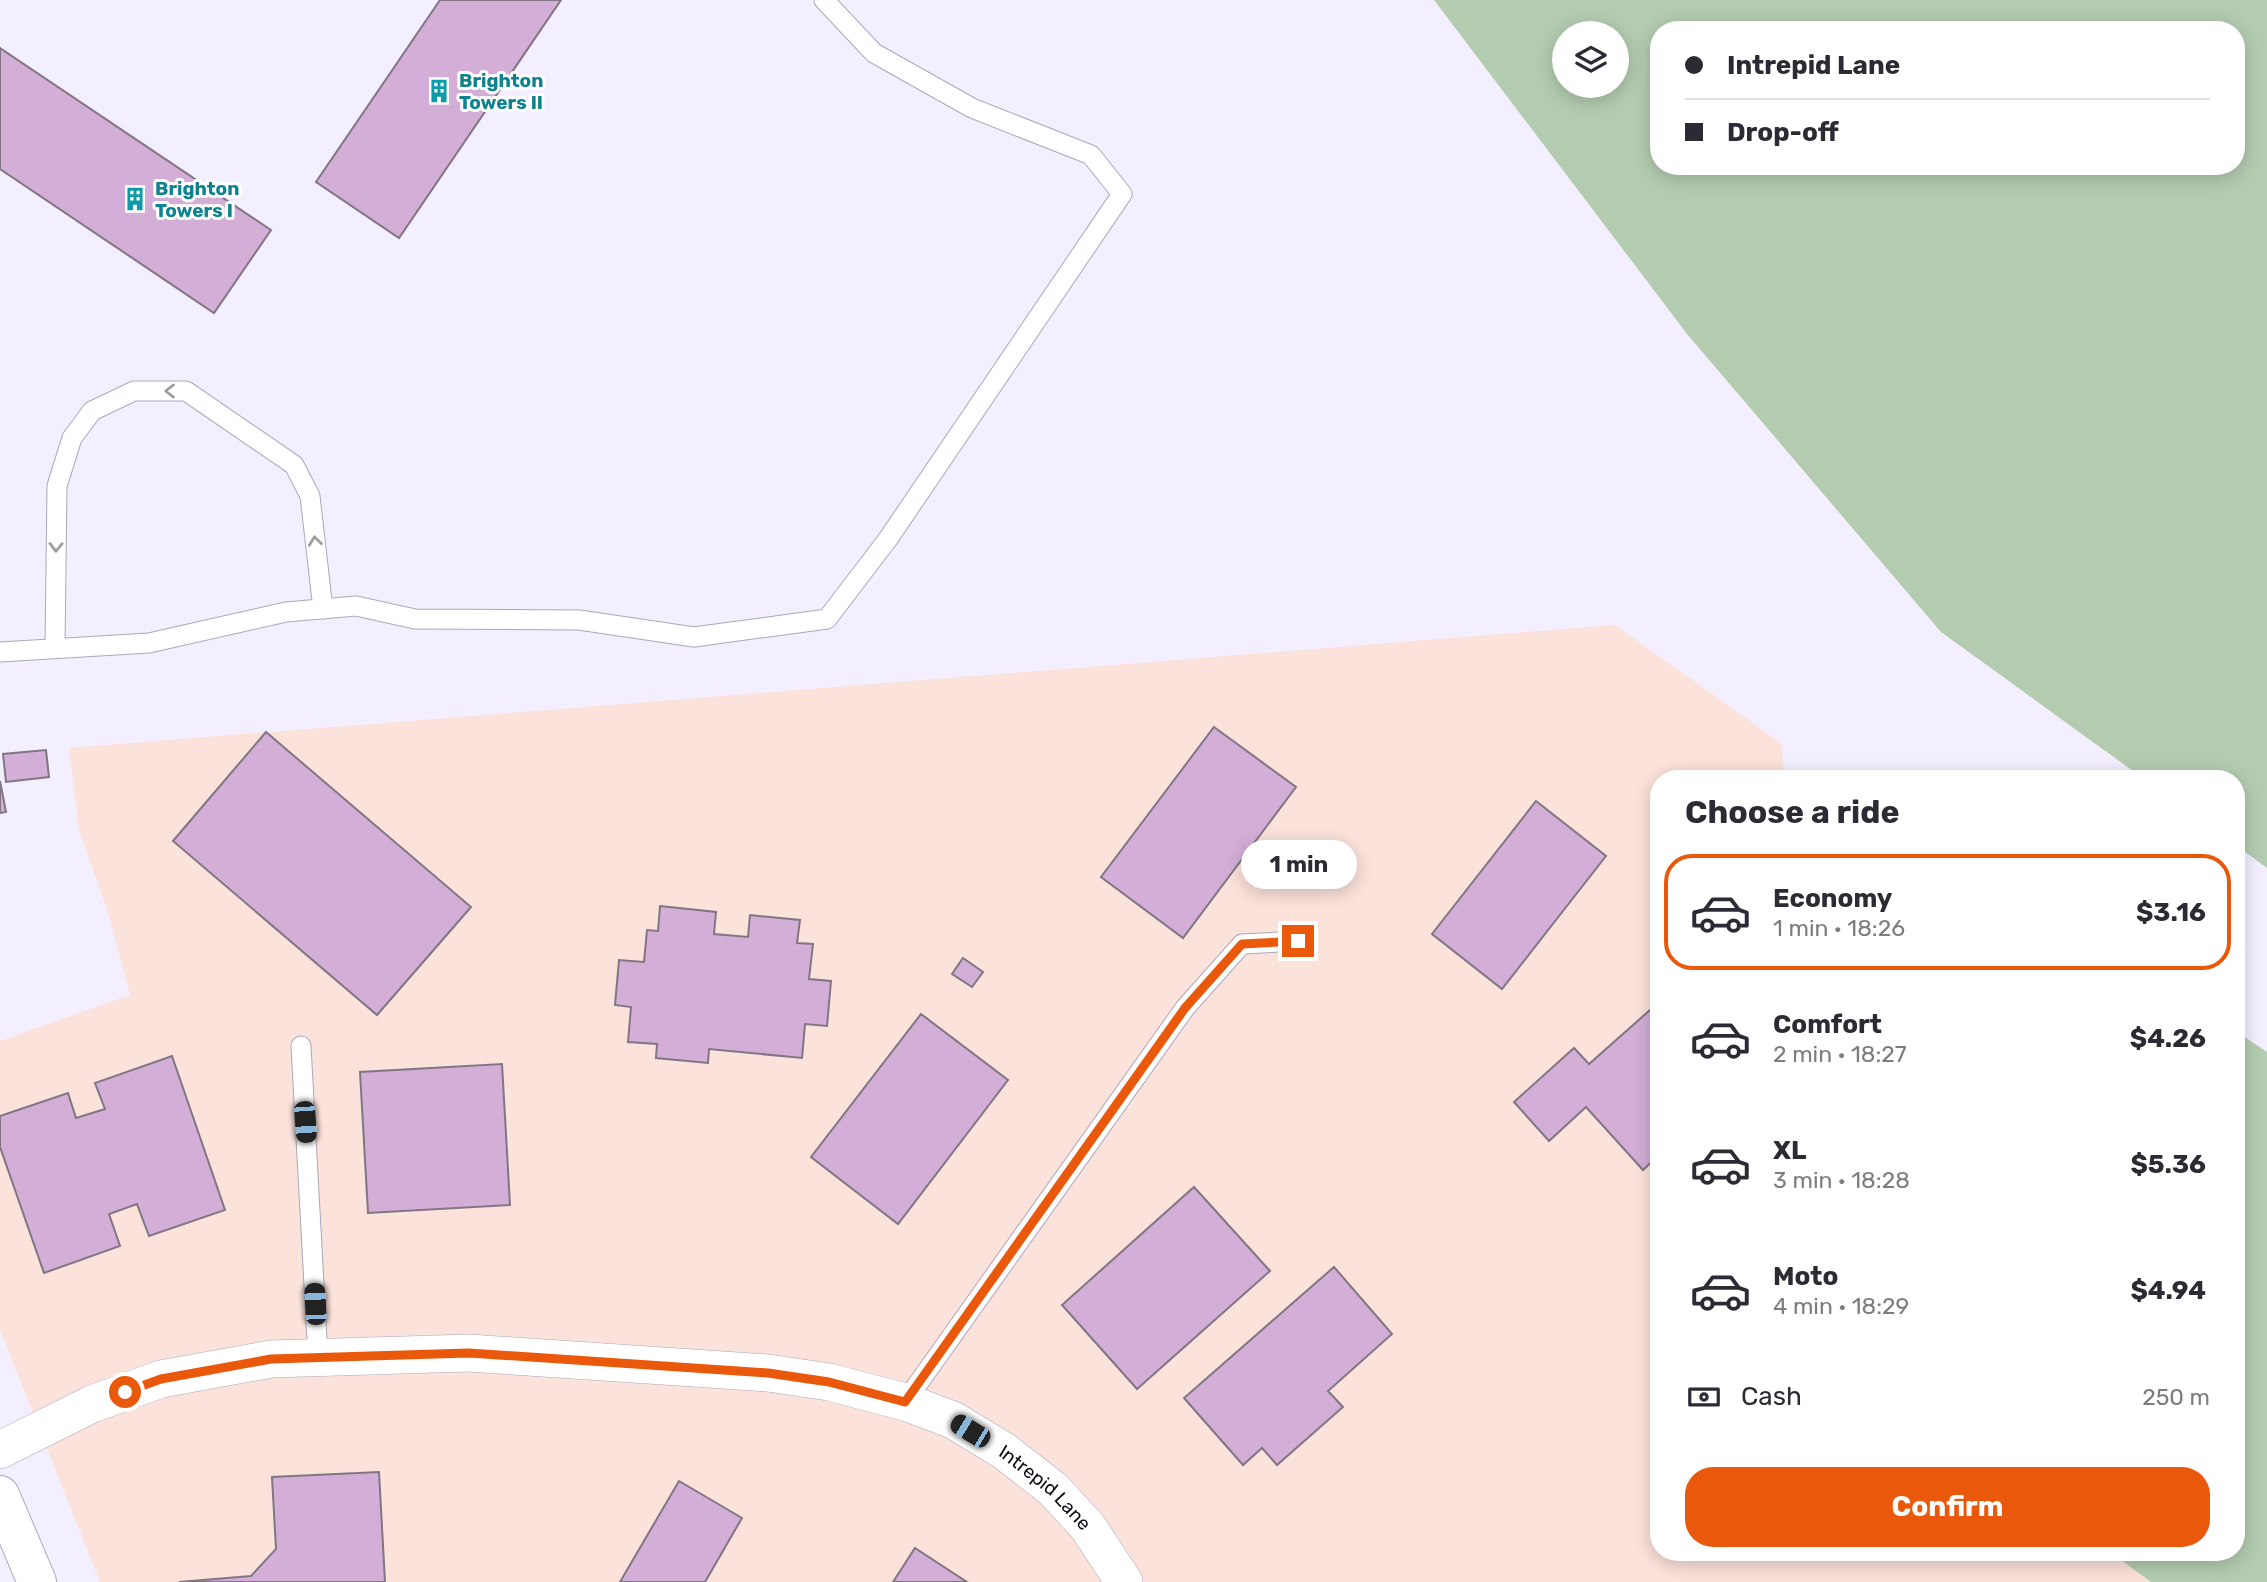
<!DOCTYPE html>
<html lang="en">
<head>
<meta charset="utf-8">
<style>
	:root { --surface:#fff; --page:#f7f7f7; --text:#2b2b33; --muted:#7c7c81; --line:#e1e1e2; --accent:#ea580c }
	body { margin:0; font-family:Rubik,sans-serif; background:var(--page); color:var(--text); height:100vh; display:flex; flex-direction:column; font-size:26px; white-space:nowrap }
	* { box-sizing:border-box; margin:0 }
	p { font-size:23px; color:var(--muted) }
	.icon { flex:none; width:38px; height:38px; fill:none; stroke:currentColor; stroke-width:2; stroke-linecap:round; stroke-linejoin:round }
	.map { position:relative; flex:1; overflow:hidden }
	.drawer { position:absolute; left:1650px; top:770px; width:595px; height:791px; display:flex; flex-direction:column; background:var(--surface); border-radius:28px; box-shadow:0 4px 18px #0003 }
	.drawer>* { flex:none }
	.top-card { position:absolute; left:1650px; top:21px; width:595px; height:154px; border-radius:28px; box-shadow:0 4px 18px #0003; display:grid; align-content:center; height:154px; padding:0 35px; background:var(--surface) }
	.fabs { position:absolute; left:1552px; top:21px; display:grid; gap:14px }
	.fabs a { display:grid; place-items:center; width:77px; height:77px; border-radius:50%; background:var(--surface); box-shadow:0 4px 18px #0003; font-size:35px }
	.end { position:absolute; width:32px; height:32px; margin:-16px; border:9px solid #ea580c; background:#fff; box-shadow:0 0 0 4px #fff }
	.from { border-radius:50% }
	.bubble { position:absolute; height:49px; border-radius:24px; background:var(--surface); box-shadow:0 4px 18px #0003; font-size:23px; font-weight:700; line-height:49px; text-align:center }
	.car { position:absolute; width:21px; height:42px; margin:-21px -10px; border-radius:9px; box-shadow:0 0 5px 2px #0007; background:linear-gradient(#222 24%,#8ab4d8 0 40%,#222 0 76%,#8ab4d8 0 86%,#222 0) }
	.top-card b { display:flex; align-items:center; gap:24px; height:66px; font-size:26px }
	.top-card b+b { border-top:2px solid var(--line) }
	.top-card i { width:18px; height:18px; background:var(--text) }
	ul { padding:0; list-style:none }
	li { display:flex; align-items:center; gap:21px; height:116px; margin:0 14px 10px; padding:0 21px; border:4px solid transparent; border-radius:28px }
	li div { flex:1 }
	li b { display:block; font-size:26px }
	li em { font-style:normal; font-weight:700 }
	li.active { border-color:var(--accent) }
	li>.icon { width:63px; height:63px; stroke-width:1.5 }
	h2 { padding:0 35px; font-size:32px; line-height:84px }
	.pay { display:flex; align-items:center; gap:18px; height:77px; padding:0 35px; font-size:26px }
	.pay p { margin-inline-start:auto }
	.cta { display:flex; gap:14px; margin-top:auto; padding:14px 35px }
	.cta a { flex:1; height:80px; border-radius:28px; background:var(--accent); color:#fff; font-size:28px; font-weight:700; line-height:80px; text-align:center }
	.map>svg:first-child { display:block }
	.commercial { fill:#fbe2da }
	.green { fill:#b3ccb0; fill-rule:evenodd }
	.building { fill:#d3aed7; stroke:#827584; stroke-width:2 }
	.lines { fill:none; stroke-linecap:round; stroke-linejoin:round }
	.service-casing { stroke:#ada7ba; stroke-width:21 }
	.minor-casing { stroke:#ada7ba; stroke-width:38 }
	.primary-casing { stroke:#ada7ba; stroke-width:40 }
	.service { stroke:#fff; stroke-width:19 }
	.minor { stroke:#fff; stroke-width:37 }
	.primary { stroke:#fff; stroke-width:38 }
	.oneway { stroke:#9f9fa1 }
	.route { stroke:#ea580c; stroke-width:9 }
	.labels { text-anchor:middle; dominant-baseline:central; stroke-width:6; stroke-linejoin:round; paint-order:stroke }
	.culture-label { font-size:19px; font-weight:bold; fill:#0d838f; stroke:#fff; text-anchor:start }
	.street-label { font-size:19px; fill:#100e15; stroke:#fff }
</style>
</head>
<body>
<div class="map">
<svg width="2267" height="1582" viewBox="0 0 2267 1582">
	<rect width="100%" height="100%" fill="#f4efff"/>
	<!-- commercial -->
	<path class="commercial" d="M 1615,625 L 1782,744 L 1784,779 L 1659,779 L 1659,1552 L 2110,1552 L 2151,1582 L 100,1582 L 0,1330 L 0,1041 L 130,995 L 109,916 L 79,829 L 69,748 Z"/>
	<!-- green -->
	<g class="green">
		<path d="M 1434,0 L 2267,0 L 2267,868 L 2237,846 L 2236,779 L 2144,779 L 1941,632 L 1687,334 ZM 1659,30 L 2236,30 L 2236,166 L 1659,166 ZM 1564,33 L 1617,33 L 1617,86 L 1564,86 Z"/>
		<path d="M 2237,1032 L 2267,1052 L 2267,1582 L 2151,1582 L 2110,1552 L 2236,1552 Z"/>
	</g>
	<!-- building -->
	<g class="building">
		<path d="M 440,0 L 561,0 L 399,238 L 316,182 Z"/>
		<path d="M 0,48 L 271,230 L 214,313 L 0,169 Z"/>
		<path d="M 1214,727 L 1296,787 L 1183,938 L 1101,877 Z"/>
		<path d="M 266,732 L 471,907 L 377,1015 L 173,841 Z"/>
		<path d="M 46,750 L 49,777 L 6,782 L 3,754 Z"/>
		<path d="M 0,781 L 6,812 L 0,813 Z"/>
		<path d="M 1536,801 L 1606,856 L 1502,989 L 1432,934 Z"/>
		<path d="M 660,906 L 716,912 L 714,934 L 748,937 L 750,915 L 800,920 L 797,943 L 813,944 L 809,979 L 831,981 L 827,1026 L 805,1024 L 802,1058 L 709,1049 L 708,1063 L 656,1058 L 657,1044 L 628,1042 L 631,1007 L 615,1005 L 619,960 L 644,962 L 647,930 L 658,931 Z"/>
		<path d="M 963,958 L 983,972 L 972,987 L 952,974 Z"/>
		<path d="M 1650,1010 L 1659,1020 L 1659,1155 L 1643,1170 L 1586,1107 L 1549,1141 L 1514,1102 L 1574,1048 L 1589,1064 Z"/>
		<path d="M 921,1014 L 1008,1080 L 898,1224 L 811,1157 Z"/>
		<path d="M 172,1056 L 225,1210 L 149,1236 L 137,1204 L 109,1214 L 120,1246 L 44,1273 L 0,1147 L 0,1116 L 68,1093 L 76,1118 L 105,1109 L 95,1083 Z"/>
		<path d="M 502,1064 L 510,1205 L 368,1213 L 360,1072 Z"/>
		<path d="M 1194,1187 L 1270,1271 L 1137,1389 L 1062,1305 Z"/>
		<path d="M 1334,1267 L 1392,1334 L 1328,1391 L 1343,1407 L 1277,1465 L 1262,1448 L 1243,1465 L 1184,1398 Z"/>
		<path d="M 379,1472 L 385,1582 L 179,1582 L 251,1576 L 276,1549 L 272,1477 Z"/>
		<path d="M 679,1481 L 742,1518 L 705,1582 L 620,1582 Z"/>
		<path d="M 915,1548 L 967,1582 L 893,1582 Z"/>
	</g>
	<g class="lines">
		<!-- service casing -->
		<g class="service-casing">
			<g id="service">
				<path d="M 55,648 L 57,486 L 72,438 L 92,411 L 134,391 L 186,391 L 294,465 L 310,496 L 323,609"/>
				<path d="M 0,652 L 149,643 L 286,612 L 356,606 L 415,619 L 579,620 L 694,637 L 827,619 L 888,539 L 1122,194 L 1091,155 L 972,108 L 874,53 L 824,0"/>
				<path d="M 301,1046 L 318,1358"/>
				<path d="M 905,1402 L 1185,1008 L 1242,944 L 1298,941"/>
			</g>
		</g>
		<!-- minor casing -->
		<g class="minor-casing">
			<g id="minor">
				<path id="s1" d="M 0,1450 L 92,1404 L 161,1379 L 271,1359 L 469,1353 L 768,1373 L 829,1382 L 905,1402 L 953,1420 L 1004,1451 L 1053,1489 L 1088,1527 L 1124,1582"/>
			</g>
		</g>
		<!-- primary casing -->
		<g class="primary-casing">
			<path id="primary" d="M 0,1495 L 37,1582"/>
		</g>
		<!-- service -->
		<use href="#service" class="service"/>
		<!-- minor -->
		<use href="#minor" class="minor"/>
		<!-- primary -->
		<use href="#primary" class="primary"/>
	</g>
	<!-- one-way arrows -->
	<defs><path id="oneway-chevron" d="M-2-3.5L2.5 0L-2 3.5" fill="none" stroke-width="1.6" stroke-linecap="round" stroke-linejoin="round" transform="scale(1.75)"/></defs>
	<g class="oneway">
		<use href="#oneway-chevron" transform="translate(170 391) rotate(180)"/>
		<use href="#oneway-chevron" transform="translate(315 541) rotate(-97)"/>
		<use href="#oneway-chevron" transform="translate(56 547) rotate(91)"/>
	</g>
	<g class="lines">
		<!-- route -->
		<path class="route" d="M 125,1392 L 161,1379 L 271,1359 L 469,1353 L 768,1373 L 829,1382 L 905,1402 L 1185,1008 L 1242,944 L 1298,941"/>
	</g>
	<!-- icons -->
	<defs>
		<g id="building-bare" transform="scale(1.89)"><path d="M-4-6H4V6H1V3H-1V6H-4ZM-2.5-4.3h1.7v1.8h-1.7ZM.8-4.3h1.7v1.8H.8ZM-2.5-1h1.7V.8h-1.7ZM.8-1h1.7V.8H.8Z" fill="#0f9aa8" stroke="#fff" stroke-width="2.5" paint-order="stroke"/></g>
	</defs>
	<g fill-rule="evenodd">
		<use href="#building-bare" x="439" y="91"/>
		<use href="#building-bare" x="135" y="199"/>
	</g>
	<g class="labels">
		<!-- culture labels -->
		<g class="culture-label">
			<text x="459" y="80">Brighton<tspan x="459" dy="22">Towers II</tspan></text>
			<text x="155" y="188">Brighton<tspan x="155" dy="22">Towers I</tspan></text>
		</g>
		<!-- street labels -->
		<g class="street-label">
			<text stroke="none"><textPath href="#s1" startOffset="1092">Intrepid Lane</textPath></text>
		</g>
	</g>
</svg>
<div class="fabs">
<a><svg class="icon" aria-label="layers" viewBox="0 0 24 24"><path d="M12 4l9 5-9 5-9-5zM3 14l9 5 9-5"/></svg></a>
</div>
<i class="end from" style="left:125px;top:1392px"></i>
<i class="end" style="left:1298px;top:941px"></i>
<div class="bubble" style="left:1241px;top:840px;width:116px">1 min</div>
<i class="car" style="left:305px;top:1122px;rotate:176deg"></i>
<i class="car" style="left:315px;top:1304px;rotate:357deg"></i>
<i class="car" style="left:970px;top:1431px;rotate:301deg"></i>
<div class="top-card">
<b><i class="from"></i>Intrepid Lane</b>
<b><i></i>Drop-off</b>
</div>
<section class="drawer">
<h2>Choose a ride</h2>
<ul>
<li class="active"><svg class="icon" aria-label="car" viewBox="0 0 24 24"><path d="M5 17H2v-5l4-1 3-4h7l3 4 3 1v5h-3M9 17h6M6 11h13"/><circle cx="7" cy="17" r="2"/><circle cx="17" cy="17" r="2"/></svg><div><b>Economy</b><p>1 min · 18:26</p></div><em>$3.16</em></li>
<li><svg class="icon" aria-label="car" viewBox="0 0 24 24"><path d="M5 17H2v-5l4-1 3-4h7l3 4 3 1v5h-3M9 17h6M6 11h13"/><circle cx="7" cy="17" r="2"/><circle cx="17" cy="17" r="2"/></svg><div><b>Comfort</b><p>2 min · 18:27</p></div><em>$4.26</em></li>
<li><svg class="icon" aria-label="car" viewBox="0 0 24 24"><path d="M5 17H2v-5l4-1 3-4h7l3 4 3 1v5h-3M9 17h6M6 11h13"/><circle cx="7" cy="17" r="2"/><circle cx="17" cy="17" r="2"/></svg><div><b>XL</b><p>3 min · 18:28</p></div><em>$5.36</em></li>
<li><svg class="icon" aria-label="car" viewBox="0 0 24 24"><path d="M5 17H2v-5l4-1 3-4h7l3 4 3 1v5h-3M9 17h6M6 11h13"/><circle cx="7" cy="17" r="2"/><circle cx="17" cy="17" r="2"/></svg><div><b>Moto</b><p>4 min · 18:29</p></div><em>$4.94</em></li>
</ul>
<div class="pay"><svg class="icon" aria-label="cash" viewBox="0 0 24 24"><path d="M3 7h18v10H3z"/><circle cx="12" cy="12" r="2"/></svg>Cash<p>250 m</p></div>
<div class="cta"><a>Confirm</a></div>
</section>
</div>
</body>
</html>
